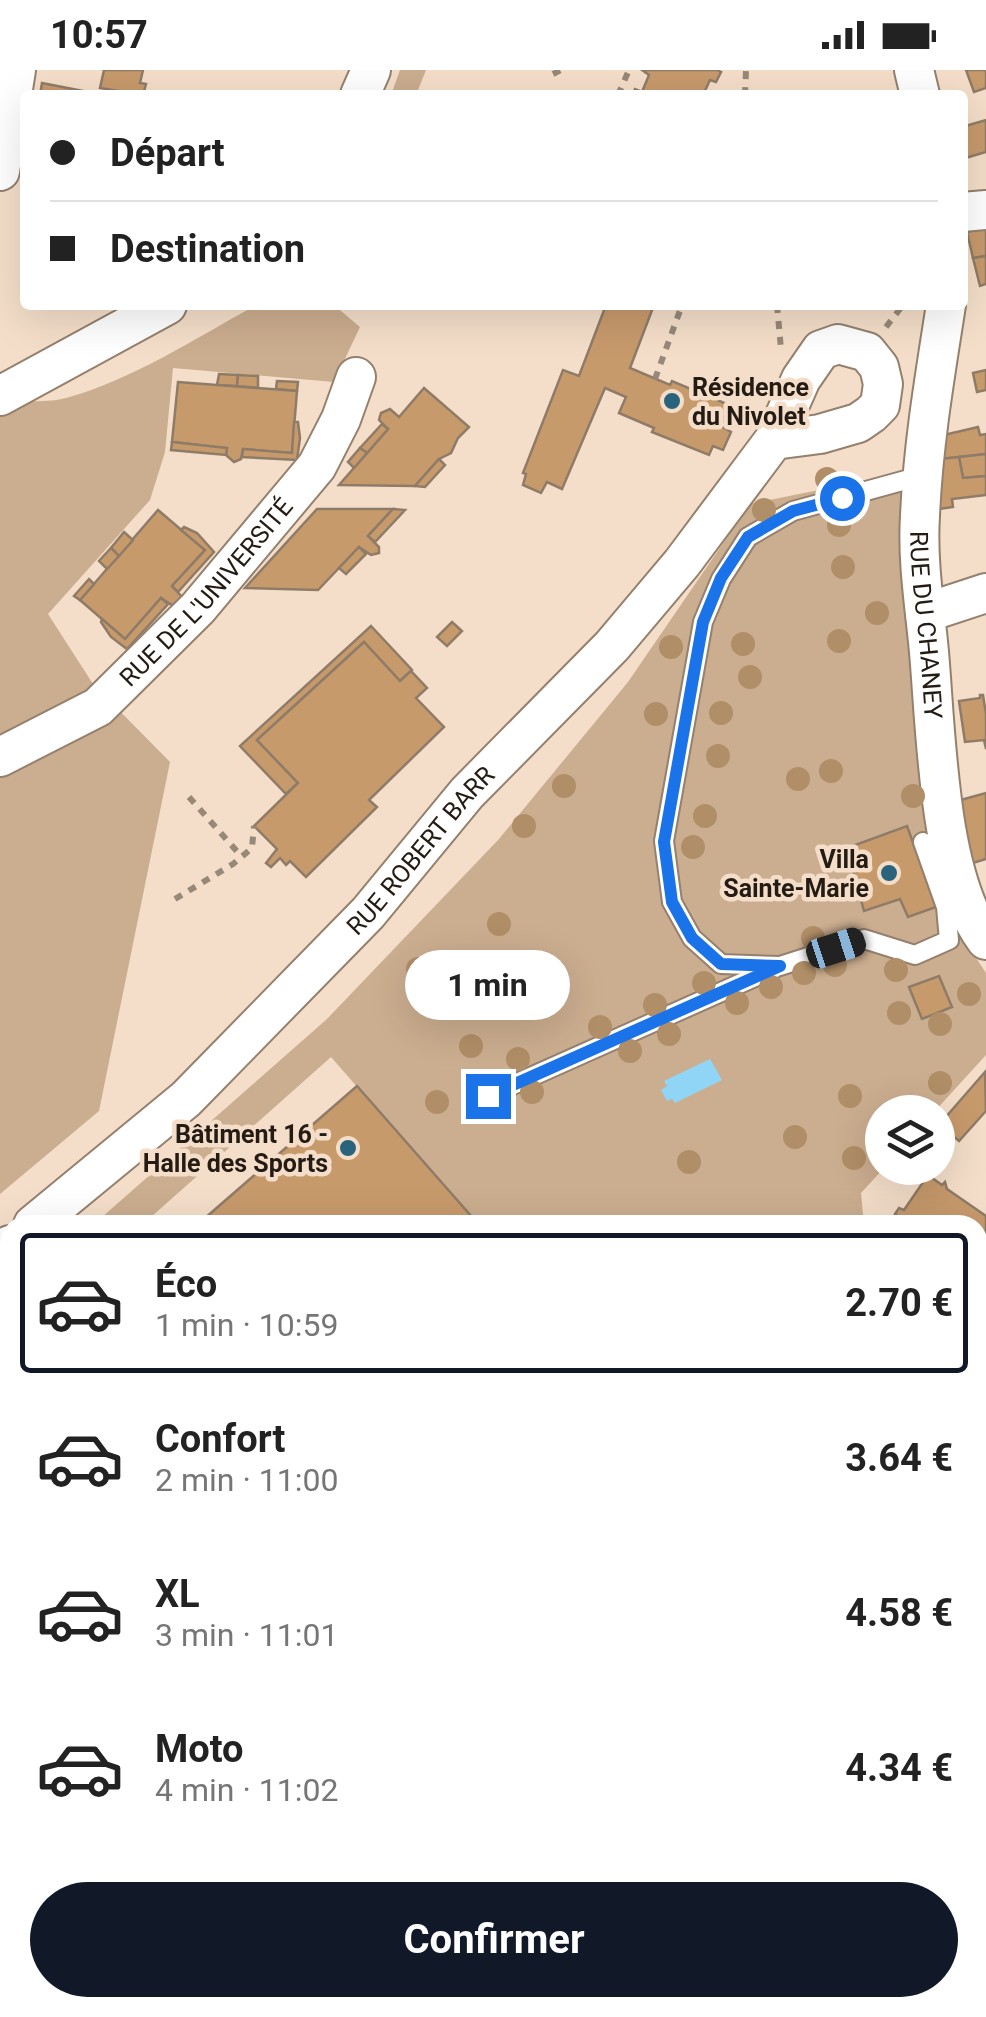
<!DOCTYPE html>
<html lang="fr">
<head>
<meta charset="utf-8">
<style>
	:root { --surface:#fff; --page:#f6f6f6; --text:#222; --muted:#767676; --line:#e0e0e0; --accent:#111827 }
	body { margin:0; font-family:Roboto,sans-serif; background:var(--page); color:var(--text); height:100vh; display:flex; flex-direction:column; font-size:38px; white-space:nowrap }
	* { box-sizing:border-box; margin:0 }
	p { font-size:32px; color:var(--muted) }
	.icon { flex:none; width:55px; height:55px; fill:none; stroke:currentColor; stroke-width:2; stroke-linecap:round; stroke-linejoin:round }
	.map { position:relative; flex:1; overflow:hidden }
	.panel { position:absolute; left:0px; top:1145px; width:988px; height:802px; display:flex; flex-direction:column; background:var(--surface); border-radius:30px 30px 0 0; box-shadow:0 10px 40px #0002 }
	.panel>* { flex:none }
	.guide { position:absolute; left:20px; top:20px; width:948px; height:220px; border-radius:10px; box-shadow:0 10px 40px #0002; display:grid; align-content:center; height:220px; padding:0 30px; background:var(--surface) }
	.fabs { position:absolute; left:865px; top:1025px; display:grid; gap:20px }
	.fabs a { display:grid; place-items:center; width:90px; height:90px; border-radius:50%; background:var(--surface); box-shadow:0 10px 40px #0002; font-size:50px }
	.end { position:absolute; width:45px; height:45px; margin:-22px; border:12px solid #1a73e8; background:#fff; box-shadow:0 0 0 5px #fff }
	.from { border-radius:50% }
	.bubble { position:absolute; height:70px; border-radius:35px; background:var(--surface); box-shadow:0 10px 40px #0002; font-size:32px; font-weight:700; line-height:70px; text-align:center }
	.car { position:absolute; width:30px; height:60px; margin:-30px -15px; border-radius:12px; box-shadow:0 0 8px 2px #0007; background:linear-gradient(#222 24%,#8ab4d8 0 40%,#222 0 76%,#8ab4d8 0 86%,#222 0) }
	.guide b { display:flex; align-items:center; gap:35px; height:95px; font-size:38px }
	.guide b+b { border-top:2px solid var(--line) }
	.guide i { width:25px; height:25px; background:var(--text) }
	ul { padding:18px 0 0; list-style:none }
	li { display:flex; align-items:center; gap:30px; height:140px; margin:0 20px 15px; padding:0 10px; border:5px solid transparent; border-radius:10px }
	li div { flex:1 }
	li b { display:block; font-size:38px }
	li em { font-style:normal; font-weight:700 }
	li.current { border-color:var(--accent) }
	li>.icon { width:90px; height:90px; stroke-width:1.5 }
	.primary-button { display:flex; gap:20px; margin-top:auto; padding:20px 30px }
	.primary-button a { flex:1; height:115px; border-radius:60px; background:var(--accent); color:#fff; font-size:40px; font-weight:700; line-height:115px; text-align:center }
	.status { display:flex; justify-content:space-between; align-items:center; height:70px; padding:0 50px; background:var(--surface); direction:ltr }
	.status svg { height:28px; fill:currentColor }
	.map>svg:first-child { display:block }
	.green { fill:#cbad8f }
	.water { fill:#91d5f6 }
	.building { fill:#c79a6c; stroke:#8f7c68; stroke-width:2.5 }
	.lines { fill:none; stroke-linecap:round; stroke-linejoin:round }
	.lane-casing { stroke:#94806d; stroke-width:22 }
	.street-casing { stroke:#94806d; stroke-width:42 }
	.path { stroke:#978878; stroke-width:6; stroke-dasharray:8 8; stroke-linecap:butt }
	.lane { stroke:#fff; stroke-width:18 }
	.street { stroke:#fff; stroke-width:38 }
	.tree { fill:#b08e67 }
	.route { stroke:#1a73e8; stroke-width:12 }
	.poi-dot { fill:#29637c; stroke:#f4dec9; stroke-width:4 }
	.labels { text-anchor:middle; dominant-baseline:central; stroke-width:9; stroke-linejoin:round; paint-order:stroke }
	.poi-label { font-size:25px; font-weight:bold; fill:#241c14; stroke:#f4dec9; text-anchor:end }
	.street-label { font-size:25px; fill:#241c14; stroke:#f4dec9 }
</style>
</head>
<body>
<div class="status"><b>10:57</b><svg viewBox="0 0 49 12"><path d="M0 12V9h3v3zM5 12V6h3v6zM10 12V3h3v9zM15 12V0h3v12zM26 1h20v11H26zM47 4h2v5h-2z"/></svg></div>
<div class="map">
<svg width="986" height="1947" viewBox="0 0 986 1947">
	<rect width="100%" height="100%" fill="#f4dec9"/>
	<!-- green -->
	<g class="green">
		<path d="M 400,0 L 426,0 L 416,25 L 391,25 Z"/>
		<path d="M 256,235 L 334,235 L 360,257 L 334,312 L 173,298 L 165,382 L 150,430 L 48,544 L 93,614 L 170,692 L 99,1041 L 0,1124 L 0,345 C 19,325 41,335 66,328 C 130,311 198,267 256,235 Z"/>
		<path d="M 908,402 L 955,856 L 986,903 L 986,985 L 934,1042 L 882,1042 L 884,1098 L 861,1123 L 864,1155 L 478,1155 L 331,987 L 142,1155 L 93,1155 L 327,949 L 499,769 L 628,612 L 750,434 Z"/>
		<path d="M 10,1770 L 10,1842 L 0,1851 L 0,1779 Z"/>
		<path d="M 10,1934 L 10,1938 L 100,1938 L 89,1947 L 10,1947 L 4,1940 Z"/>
		<path d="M 196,1938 L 345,1938 L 335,1947 L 205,1947 Z"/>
	</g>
	<!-- water -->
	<path class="water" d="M 710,989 L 722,1010 L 675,1033 L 672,1029 L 667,1031 L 661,1020 L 667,1016 L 664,1011 Z"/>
	<!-- building -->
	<g class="building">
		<path d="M 104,0 L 143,0 L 140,13 L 146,14 L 143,25 L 100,18 Z"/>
		<path d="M 642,0 L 717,0 L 721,2 L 716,12 L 710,10 L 703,25 L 632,25 L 635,19 L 642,22 L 649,5 Z"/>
		<path d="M 966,0 L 986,0 L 986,18 L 974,22 Z"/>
		<path d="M 42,13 L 83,21 L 82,25 L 40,25 Z"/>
		<path d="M 986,50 L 986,82 L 962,89 L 962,57 Z"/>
		<path d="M 986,157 L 986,186 L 973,188 L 967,162 Z"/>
		<path d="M 986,186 L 986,214 L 980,216 L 973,188 Z"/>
		<path d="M 606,235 L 654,235 L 630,298 L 670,315 L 672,311 L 729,335 L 721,356 L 731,362 L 723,380 L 713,376 L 709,385 L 652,362 L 654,358 L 619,343 L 626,327 L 605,318 L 562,419 L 547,412 L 541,423 L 523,415 L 526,404 L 523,403 L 563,300 L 579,306 Z"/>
		<path d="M 986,300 L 986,320 L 977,322 L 973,303 Z"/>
		<path d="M 219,304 L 238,305 L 237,316 L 217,315 Z"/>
		<path d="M 238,305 L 258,306 L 258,318 L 237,316 Z"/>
		<path d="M 277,311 L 298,312 L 297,321 L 276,319 Z"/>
		<path d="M 178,312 L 297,321 L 292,383 L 243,379 L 241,389 L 234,392 L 226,385 L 227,378 L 172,372 Z"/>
		<path d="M 424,318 L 469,357 L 458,368 L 451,383 L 439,389 L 415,416 L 339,415 L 388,359 L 379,350 L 381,343 L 390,339 L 399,347 Z"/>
		<path d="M 294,352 L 298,352 L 300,368 L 297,390 L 242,387 L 243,379 L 292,383 Z"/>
		<path d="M 382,354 L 388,359 L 367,383 L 360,378 Z"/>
		<path d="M 978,357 L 980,365 L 986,364 L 986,384 L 931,390 L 935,367 Z"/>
		<path d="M 172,372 L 227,378 L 226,385 L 171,380 Z"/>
		<path d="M 360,378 L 367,383 L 354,398 L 348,392 Z"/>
		<path d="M 986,384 L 986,406 L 963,408 L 959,387 Z"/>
		<path d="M 959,387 L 963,408 L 986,406 L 986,425 L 952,429 L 953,437 L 932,440 L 931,390 Z"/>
		<path d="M 439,389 L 445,395 L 425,417 L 415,416 Z"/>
		<path d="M 317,439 L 393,439 L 368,466 L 379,477 L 379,483 L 371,485 L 359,477 L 318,520 L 245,518 Z"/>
		<path d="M 393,439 L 405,440 L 375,472 L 368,466 Z"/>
		<path d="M 158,440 L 205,480 L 172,516 L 183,528 L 175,537 L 161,528 L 125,569 L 80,530 Z"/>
		<path d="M 184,457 L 197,463 L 214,482 L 178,522 L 172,516 L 205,480 L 181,460 Z"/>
		<path d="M 124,462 L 133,470 L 119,486 L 111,478 Z"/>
		<path d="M 359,477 L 366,484 L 346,504 L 339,498 Z"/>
		<path d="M 111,478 L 119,486 L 107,499 L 99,491 Z"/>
		<path d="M 89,509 L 94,514 L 80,530 L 74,526 Z"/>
		<path d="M 161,528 L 168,534 L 127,579 L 111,567 L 101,552 L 102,549 L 125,569 Z"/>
		<path d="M 452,552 L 462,561 L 447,576 L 437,567 Z"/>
		<path d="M 371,556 L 412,600 L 400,611 L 364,572 L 257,670 L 298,713 L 286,724 L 240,676 Z"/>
		<path d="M 364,572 L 400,611 L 411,601 L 427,618 L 416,628 L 444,657 L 369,730 L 377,737 L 306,807 L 290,791 L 286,795 L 280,788 L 271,797 L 266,793 L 277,779 L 254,756 L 298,713 L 257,670 Z"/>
		<path d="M 980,625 L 983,625 L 986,644 L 986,679 L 984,670 L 965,672 L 959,631 L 980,628 Z"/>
		<path d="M 986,723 L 986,789 L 970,794 L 957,731 Z"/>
		<path d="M 907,756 L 936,837 L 908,847 L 900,829 L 864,841 L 847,778 Z"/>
		<path d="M 939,906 L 952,937 L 922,949 L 909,917 Z"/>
		<path d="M 985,1002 L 986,1041 L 959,1071 L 952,1065 L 948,1070 L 938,1062 L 938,1056 Z"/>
		<path d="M 357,1016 L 479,1155 L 197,1155 Z"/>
		<path d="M 928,1105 L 942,1115 L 945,1112 L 947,1119 L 986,1146 L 986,1223 L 978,1217 L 978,1155 L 911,1155 L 895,1144 L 899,1138 L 904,1140 Z"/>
		<path d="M 0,1282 L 10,1294 L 10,1369 L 0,1378 Z"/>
		<path d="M 10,1443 L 10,1507 L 0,1516 L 0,1452 Z"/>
		<path d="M 7,1740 L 10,1743 L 10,1766 L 0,1754 L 0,1746 Z"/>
		<path d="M 10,1845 L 10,1928 L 0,1937 L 0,1854 Z"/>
		<path d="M 172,1938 L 190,1938 L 199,1947 L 181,1947 Z"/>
		<path d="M 352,1938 L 401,1938 L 390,1947 L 341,1947 Z"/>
		<path d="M 428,1938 L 471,1938 L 474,1941 L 467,1947 L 428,1947 L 433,1943 Z"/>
		<path d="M 471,1938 L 526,1938 L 515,1947 L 480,1947 Z"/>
		<path d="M 888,1938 L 897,1938 L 905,1947 L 883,1947 L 880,1944 Z"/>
	</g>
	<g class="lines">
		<!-- lane casing -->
		<g class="lane-casing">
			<g id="lane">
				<path d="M 923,772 L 946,837 L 949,870 L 915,885 L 864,869 L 780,896 L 721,894 L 692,868 L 672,832 L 664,771 L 703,552 L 721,509 L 748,467 L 793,441 L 924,405"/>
				<path d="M 488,1026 L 775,898"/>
			</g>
		</g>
		<!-- street casing -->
		<g class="street-casing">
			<g id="street">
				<path d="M 914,0 L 920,25"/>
				<path d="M 360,25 L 371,0"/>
				<path d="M 0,101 L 16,0"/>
				<path d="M 962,142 L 986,140"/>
				<path id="s1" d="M 946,235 C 935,305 923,375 920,446 C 917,491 925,538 929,582 C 936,661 938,808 986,870"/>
				<path d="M 0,326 L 167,235"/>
				<path d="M 925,543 L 986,523"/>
				<path id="s2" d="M 0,687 L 98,637 L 198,538 L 317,396 L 341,349 L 356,307"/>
				<path id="s3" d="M 33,1155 L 186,1029 L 368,843 L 467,723 L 612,576 L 682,493 L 774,370 L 801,309 L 821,280 L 838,274 L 867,282 L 879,297 L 883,314 L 880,335 L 871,344 L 858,353 L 820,364 L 774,370"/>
				<path d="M 0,1183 L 10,1175"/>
				<path d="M 978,1297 L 986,1274"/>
				<path d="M 978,1914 L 986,1908"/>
				<path d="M 739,1947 L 745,1938"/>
				<path d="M 933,1947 L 945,1938"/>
			</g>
		</g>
		<!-- path -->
		<g class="path">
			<path d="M 553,4 L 561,0"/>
			<path d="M 618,25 L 629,0"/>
			<path d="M 745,25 L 746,0"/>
			<path d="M 777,235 L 781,279"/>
			<path d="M 886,257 L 903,235"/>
			<path d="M 655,309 L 682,235"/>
			<path d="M 189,727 L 242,787"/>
			<path d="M 175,829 L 233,794 L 252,778 L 254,756"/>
			<path d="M 0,1406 L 10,1403"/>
			<path d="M 0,1443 L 10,1428"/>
			<path d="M 192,1938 L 247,1942 L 263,1938"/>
			<path d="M 458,1938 L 467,1947"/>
			<path d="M 133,1945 L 134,1947"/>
			<path d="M 171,1947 L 177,1942"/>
			<path d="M 304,1947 L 304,1938"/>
			<path d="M 411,1947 L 420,1938"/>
		</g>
		<!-- lane -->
		<use href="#lane" class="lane"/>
		<!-- street -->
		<use href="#street" class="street"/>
	</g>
	<!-- trees -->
	<g class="tree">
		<circle cx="827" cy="409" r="12"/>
		<circle cx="764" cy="440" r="12"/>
		<circle cx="839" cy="455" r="12"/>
		<circle cx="843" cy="497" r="12"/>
		<circle cx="877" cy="543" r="12"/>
		<circle cx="839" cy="571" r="12"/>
		<circle cx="743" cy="574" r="12"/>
		<circle cx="671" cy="577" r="12"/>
		<circle cx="750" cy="607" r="12"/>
		<circle cx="721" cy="643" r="12"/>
		<circle cx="656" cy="644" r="12"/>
		<circle cx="718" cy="686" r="12"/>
		<circle cx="831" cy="701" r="12"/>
		<circle cx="798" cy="709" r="12"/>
		<circle cx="564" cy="716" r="12"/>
		<circle cx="913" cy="726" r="12"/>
		<circle cx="705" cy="746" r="12"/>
		<circle cx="524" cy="756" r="12"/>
		<circle cx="693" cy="777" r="12"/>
		<circle cx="499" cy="854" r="12"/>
		<circle cx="813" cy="868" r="12"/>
		<circle cx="835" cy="895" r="12"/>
		<circle cx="418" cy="899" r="12"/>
		<circle cx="896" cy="900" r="12"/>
		<circle cx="804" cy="903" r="12"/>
		<circle cx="492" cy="911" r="12"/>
		<circle cx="704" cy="913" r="12"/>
		<circle cx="771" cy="917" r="12"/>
		<circle cx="969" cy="924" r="12"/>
		<circle cx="737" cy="933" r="12"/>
		<circle cx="434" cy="935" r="12"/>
		<circle cx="655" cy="935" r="12"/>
		<circle cx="899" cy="943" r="12"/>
		<circle cx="940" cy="954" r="12"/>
		<circle cx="600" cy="957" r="12"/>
		<circle cx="669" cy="964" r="12"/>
		<circle cx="471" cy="976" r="12"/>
		<circle cx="630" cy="981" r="12"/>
		<circle cx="518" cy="989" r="12"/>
		<circle cx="940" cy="1013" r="12"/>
		<circle cx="532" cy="1022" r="12"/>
		<circle cx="850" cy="1026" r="12"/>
		<circle cx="437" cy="1032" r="12"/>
		<circle cx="795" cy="1067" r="12"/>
		<circle cx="854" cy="1088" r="12"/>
		<circle cx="689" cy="1092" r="12"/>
	</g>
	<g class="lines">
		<!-- route -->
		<path class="route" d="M 488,1026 L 780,896 L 721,894 L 692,868 L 672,832 L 664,772 L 703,552 L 721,508 L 748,467 L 793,441 L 842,428"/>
	</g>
	<!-- markers -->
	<g class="poi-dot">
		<circle cx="672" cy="331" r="10"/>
		<circle cx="889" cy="803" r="10"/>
		<circle cx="348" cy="1078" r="10"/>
	</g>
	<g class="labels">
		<!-- poi labels -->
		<g class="poi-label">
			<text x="692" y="317" text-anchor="start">Résidence<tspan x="692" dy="29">du Nivolet</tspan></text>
			<text x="869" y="789">Villa<tspan x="869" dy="29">Sainte-Marie</tspan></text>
			<text x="328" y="1064">Bâtiment 16 -<tspan x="328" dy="29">Halle des Sports</tspan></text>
		</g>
		<!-- street labels -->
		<g class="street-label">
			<text stroke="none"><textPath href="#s2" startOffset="268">RUE DE L'UNIVERSITÉ</textPath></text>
			<text stroke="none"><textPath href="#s1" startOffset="322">RUE DU CHANEY</textPath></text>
			<text stroke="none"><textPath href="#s3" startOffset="540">RUE ROBERT BARR</textPath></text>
		</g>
	</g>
</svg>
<div class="fabs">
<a><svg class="icon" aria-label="layers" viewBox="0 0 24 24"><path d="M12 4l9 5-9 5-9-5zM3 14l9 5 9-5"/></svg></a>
</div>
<i class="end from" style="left:842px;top:428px"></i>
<i class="end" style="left:488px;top:1026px"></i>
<div class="bubble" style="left:405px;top:880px;width:165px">1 min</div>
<i class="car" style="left:836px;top:878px;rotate:72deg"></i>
<div class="guide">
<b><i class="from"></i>Départ</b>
<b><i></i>Destination</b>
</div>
<section class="panel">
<ul>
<li class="current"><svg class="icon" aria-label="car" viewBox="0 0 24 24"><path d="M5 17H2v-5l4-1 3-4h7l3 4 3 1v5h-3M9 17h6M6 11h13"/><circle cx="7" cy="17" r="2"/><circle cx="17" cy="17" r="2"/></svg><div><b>Éco</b><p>1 min · 10:59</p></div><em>2.70 €</em></li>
<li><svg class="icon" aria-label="car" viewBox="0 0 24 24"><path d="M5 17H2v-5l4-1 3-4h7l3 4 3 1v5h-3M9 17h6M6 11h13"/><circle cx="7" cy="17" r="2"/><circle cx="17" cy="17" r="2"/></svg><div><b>Confort</b><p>2 min · 11:00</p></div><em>3.64 €</em></li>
<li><svg class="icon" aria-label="car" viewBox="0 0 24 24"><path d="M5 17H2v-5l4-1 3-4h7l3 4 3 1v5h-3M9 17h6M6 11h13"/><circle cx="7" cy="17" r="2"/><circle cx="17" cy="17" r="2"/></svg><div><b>XL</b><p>3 min · 11:01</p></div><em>4.58 €</em></li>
<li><svg class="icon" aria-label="car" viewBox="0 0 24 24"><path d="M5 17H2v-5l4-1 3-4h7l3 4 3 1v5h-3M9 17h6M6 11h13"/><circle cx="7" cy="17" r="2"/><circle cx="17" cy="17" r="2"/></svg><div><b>Moto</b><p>4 min · 11:02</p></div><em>4.34 €</em></li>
</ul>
<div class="primary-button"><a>Confirmer</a></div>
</section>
</div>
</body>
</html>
